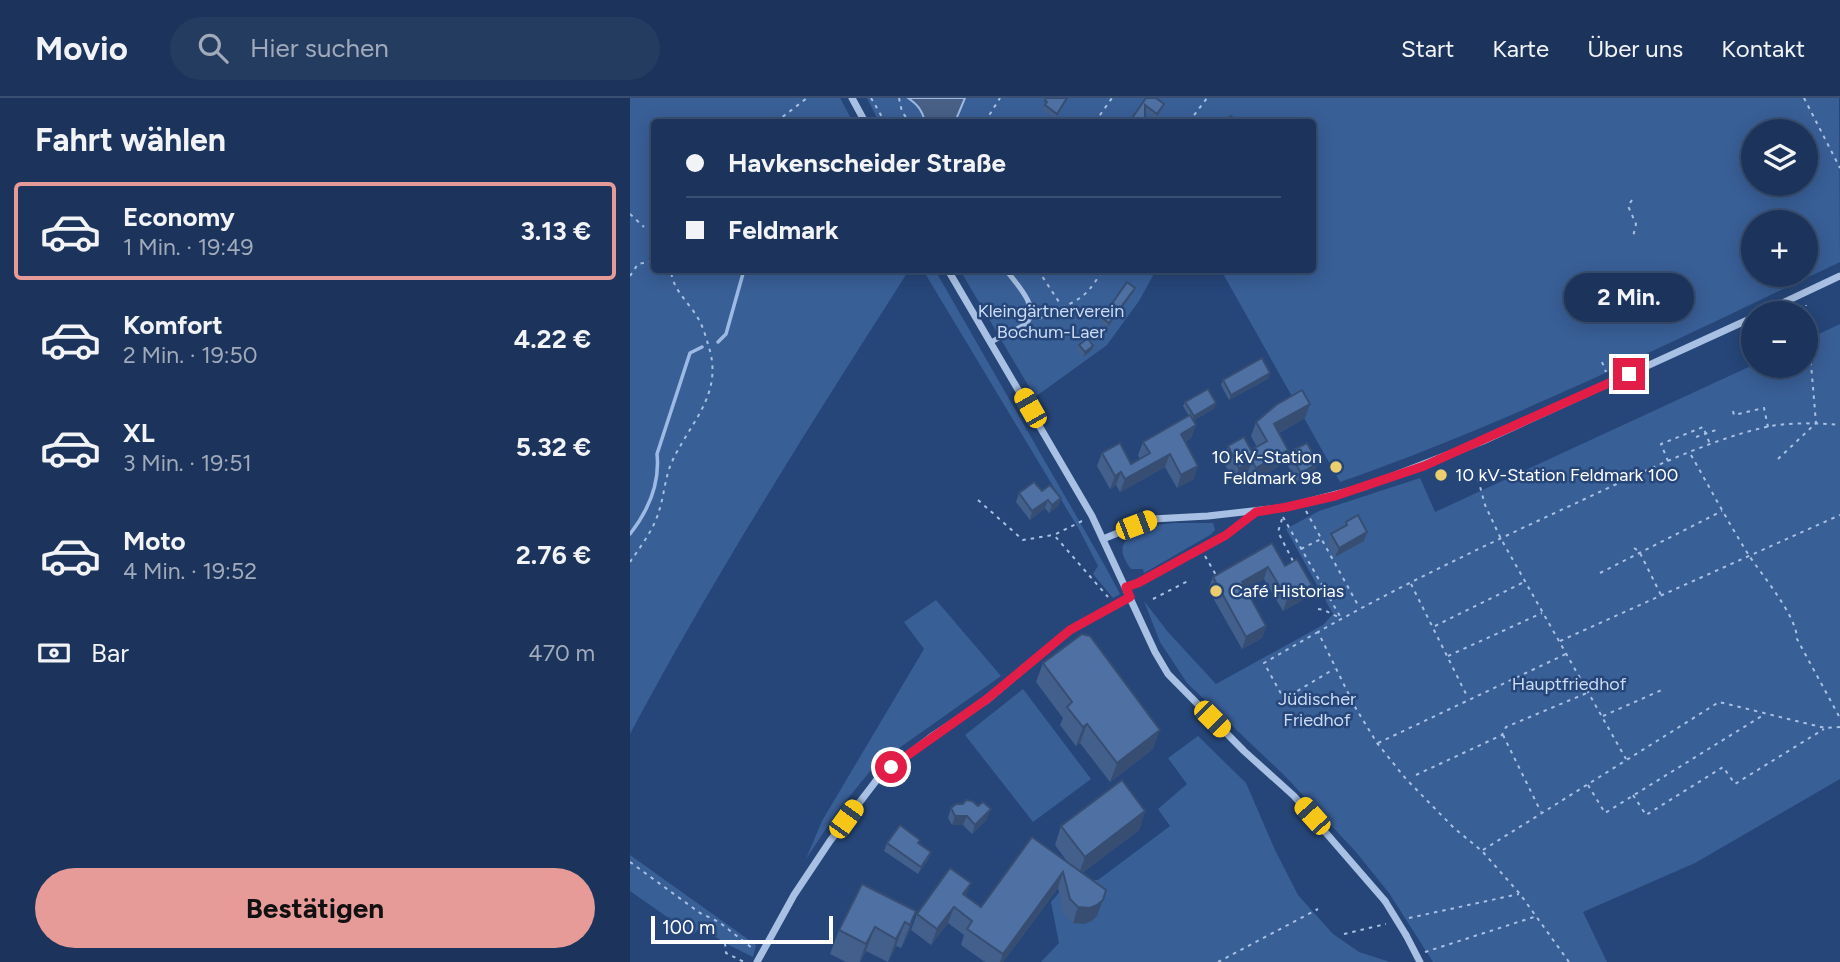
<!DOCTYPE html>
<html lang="de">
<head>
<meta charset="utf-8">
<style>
	:root { --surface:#1c345b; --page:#253c61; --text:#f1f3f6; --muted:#a0aabb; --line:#3a4f71; --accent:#e69b98 }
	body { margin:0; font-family:Figtree,sans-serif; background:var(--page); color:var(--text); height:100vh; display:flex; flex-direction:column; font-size:26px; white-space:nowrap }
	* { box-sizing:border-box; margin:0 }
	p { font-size:23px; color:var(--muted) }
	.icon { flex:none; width:38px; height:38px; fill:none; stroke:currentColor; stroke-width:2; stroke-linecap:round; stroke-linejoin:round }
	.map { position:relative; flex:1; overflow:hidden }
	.sheet { display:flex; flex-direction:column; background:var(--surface); width:630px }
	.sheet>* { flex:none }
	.hud { position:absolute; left:21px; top:21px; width:665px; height:154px; border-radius:7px; box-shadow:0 4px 18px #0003,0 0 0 2px var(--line); display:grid; align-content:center; height:154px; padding:0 35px; background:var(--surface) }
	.controls { position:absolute; left:1111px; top:21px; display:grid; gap:14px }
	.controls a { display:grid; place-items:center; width:77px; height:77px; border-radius:50%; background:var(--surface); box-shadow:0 4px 18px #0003,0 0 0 2px var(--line); font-size:35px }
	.scale { position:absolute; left:21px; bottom:18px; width:182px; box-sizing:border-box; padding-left:7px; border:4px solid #fff; border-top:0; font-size:19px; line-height:24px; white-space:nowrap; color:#fff; -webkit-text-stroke:5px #264679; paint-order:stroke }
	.end { position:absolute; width:32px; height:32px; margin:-16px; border:9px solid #e11d48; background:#fff; box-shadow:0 0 0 4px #fff }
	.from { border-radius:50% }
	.bubble { position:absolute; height:49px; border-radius:24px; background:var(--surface); box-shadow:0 4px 18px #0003,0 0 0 2px var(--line); font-size:23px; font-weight:700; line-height:49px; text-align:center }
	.car { position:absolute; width:21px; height:42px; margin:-21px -10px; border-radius:9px; box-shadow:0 0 5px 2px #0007; background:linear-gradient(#f5c518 24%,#345 0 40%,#f5c518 0 76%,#345 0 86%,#f5c518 0) }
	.hud b { display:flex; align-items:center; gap:24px; height:66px; font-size:26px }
	.hud b+b { border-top:2px solid var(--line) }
	.hud i { width:18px; height:18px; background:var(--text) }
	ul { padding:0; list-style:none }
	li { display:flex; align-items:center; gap:21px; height:98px; margin:0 14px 10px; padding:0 21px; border:4px solid transparent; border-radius:7px }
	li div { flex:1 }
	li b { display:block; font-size:26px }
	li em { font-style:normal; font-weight:700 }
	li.selected { border-color:var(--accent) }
	li>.icon { width:63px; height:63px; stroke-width:1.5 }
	h2 { padding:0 35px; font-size:32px; line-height:84px }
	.pay { display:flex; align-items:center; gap:18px; height:77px; padding:0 35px; font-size:26px }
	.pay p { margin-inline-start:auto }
	.cta { display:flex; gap:14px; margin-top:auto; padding:14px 35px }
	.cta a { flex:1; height:80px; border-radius:42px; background:var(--accent); color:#111; font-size:28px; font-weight:700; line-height:80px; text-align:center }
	header { display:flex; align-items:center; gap:42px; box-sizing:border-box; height:98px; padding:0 35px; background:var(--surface); border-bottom:2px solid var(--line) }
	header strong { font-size:33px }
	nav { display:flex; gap:38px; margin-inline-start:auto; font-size:24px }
	.search { width:490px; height:63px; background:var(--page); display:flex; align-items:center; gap:18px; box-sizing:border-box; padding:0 24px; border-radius:38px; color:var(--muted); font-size:26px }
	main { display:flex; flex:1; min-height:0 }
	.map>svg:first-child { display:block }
	.green { fill:#395f97; fill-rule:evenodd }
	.water { fill:#486086; stroke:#9dbae4; stroke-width:2 }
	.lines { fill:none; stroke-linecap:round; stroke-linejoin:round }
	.stream { stroke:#9dbae4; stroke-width:3.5 }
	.path { stroke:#a8c0e3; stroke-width:2; stroke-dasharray:3.5 5; stroke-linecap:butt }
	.lane { stroke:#a8c0e3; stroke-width:5 }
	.street { stroke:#a8c0e3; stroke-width:7 }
	.street-bridge { stroke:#a8c0e3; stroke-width:7 }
	.wall { fill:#43608c }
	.shaded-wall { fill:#374e72 }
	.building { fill:#4e70a3; stroke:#374e72; stroke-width:2 }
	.route { stroke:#e11d48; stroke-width:9 }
	.poi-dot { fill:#ecce6e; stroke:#264679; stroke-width:2.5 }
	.labels { text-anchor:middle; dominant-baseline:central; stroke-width:5; stroke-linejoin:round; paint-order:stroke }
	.park-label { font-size:18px; fill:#cbdbf3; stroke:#264679 }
	.poi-label { font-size:18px; fill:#fff; stroke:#264679; text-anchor:start }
</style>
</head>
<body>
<header>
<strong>Movio</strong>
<div class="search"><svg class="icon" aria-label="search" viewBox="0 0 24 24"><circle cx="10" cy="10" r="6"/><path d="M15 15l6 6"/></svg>Hier suchen</div>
<nav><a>Start</a><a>Karte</a><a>Über uns</a><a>Kontakt</a></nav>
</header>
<main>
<section class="sheet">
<h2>Fahrt wählen</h2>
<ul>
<li class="selected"><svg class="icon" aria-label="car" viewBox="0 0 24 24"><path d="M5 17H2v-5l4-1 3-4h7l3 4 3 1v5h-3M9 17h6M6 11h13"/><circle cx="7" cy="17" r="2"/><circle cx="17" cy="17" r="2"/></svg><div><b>Economy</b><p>1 Min. · 19:49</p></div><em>3.13 €</em></li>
<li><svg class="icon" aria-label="car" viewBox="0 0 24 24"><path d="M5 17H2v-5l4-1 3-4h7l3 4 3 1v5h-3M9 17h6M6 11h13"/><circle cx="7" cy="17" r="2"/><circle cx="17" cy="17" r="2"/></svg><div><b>Komfort</b><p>2 Min. · 19:50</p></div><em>4.22 €</em></li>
<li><svg class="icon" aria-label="car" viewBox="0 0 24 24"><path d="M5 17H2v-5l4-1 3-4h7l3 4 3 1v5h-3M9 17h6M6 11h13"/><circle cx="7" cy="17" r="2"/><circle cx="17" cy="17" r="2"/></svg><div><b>XL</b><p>3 Min. · 19:51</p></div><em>5.32 €</em></li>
<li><svg class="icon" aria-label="car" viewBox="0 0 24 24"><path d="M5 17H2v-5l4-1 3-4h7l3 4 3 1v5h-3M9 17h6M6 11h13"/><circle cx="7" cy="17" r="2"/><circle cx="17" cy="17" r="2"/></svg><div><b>Moto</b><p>4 Min. · 19:52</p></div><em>2.76 €</em></li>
</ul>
<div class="pay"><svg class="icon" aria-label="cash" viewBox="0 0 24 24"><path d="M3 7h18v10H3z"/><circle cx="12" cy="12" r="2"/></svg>Bar<p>470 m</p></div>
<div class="cta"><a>Bestätigen</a></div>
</section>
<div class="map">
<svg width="1210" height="864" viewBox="0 0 1210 864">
	<rect width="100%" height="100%" fill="#264679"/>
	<!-- green -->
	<g class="green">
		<path d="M 0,0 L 210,0 L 223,24 L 24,24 L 24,172 L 279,172 C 182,324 85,476 0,636 Z"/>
		<path d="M 237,0 L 1209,0 L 1210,164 C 1045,242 882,324 710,384 L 591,172 L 682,172 L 682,24 L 249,24 ZM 1124,33 L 1176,33 L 1176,86 L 1124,86 ZM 1124,124 L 1176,124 L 1176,177 L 1124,177 Z"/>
		<path d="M 293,172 L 305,172 L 475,468 L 490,496 L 483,500 L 463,476 L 468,468 L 450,433 Z"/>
		<path d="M 330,172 L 526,172 L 509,203 L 477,247 L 405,299 Z"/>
		<path d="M 1210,226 L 1210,681 L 1065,765 L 953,814 L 977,864 L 803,864 L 759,795 L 726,754 L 655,678 L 557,585 L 530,544 L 514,503 L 538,534 L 586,586 L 693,527 L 703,516 L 656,431 L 689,413 L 790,380 L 805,414 L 1123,267 L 1176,268 L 1176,242 Z"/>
		<path d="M 544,425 L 583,425 L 585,432 L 580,437 L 514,475 L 513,471 L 501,471 C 494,461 488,451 497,441 L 495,438 L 526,427 Z"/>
		<path d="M 306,502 L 371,578 L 245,667 L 207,714 L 176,761 L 192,723 L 294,551 L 274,524 Z"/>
		<path d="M 393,591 L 461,681 L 403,724 L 335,637 Z"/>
		<path d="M 568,638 L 616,685 L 645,752 L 668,797 L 703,836 L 729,854 L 760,864 L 411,864 L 429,845 L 421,804 L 440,782 L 468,782 L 540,728 L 528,711 L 557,686 L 538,660 Z"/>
		<path d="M 0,757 L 126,847 L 123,859 L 95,845 L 70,829 L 63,837 L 0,793 Z"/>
	</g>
	<!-- water -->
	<path class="water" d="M 278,0 L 335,0 L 325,24 L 295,24 C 292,12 288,7 278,0 Z"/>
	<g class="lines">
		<!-- stream -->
		<g class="stream">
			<path d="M 88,244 L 96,236 L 114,172"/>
			<path d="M 0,436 C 18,413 30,385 27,356 L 60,255 L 72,249"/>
		</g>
		<!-- path -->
		<g class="path">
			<path d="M 241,0 L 255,24"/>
			<path d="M 269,0 L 272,14 L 280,24"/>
			<path d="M 1174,0 L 1210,70"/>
			<path d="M 146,24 L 177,0"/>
			<path d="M 355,24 L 370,0"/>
			<path d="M 465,24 L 482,0"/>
			<path d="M 559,24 L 577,0"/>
			<path d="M 1002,102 L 998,108 L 1006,126 L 1003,139"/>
			<path d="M 0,116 L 14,129"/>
			<path d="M 408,172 L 431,207"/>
			<path d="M 0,178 L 8,166 L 24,163"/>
			<path d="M 409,221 C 440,203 454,207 472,172"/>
			<path d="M 972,264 L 976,274"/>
			<path d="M 1103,313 L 1104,317 L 1134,310 L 1138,329"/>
			<path d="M 1066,339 L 1086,332"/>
			<path d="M 1061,357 C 1080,390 1098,424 1118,456 C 1131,476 1167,518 1167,541 L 1210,620"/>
			<path d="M 1148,361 L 1186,325 L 1176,207"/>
			<path d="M 1038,363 L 1031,346 L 1073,329 L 1080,346"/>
			<path d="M 848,381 L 855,407 L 871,441 L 996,661"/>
			<path d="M 348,402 L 393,442 L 423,437"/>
			<path d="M 676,413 L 729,509"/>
			<path d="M 653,419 L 711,520"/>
			<path d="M 652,421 L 648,434 L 663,463"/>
			<path d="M 452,423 L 424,437 L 478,499"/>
			<path d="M 1004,450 L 1009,453 L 1031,497"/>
			<path d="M 671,451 L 691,441"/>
			<path d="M 575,458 L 586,477"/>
			<path d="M 0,464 C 11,448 24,431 29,413 C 34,398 35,380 41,366 C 58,327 92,299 80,253 C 77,243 74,231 69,222 C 60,205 42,192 41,172"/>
			<path d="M 970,475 L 1092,413"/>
			<path d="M 781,486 L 838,600"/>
			<path d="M 523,501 L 558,483"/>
			<path d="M 688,511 L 694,512 L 710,520"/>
			<path d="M 805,528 L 894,484"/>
			<path d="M 688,534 L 634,565 L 654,601 L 704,571"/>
			<path d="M 930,543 L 1210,417"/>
			<path d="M 818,558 L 912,515"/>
			<path d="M 973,618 L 1034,591"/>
			<path d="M 873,637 L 911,714"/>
			<path d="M 748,645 L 936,556"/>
			<path d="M 786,677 L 872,637 L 876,629 L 957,595"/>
			<path d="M 958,687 L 975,715 L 1135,616"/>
			<path d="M 1003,697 L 1016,717 L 1093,669 L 1105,686 L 1194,631"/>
			<path d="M 853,752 L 1089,604 L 1195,630 L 1210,629"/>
			<path d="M 0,764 L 70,815 L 89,824 L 122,850"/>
			<path d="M 779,820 L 889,796"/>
			<path d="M 714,836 L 756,826"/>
			<path d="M 95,845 L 96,855 L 114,864"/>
			<path d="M 795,854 L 907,818"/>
			<path d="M 588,864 L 688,811"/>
			<path d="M 939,864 L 890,796 L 852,753 L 824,730 L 776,681 L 747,645 L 725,609 L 688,534 C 771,487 858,446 944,406 C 1002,379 1074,343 1136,329 C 1160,324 1186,325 1210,327"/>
		</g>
		<!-- lane -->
		<g class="lane">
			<path d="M 361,244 C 371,238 387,233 396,225 C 412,211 384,183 376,172"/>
			<path d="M 496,489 L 508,485 L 596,437 L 626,414"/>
		</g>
		<!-- street -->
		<g class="street">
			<path d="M 222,0 L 235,24"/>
			<path d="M 318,172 L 462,418 L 525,554 L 538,576 L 614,653 L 664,698 L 755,803"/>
			<path d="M 1131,215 L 1210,178"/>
			<path d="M 473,441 L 522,421 L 578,418 L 657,409 L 734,389 L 853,343 L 1124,219"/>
			<path d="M 776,837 L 790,864"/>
			<path d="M 127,864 L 164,797 L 200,743 L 249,679 L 301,639 L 357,602 L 440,532 L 500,499"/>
		</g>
		<!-- street-bridge -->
		<path class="street-bridge" d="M 755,803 L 776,837"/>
	</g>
	<!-- wall -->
	<g class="wall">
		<path d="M 514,0 L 526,0 L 532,11 L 525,21 L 515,13 L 515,24 L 499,24 L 516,1 Z"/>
		<path d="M 415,3 L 436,4 L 425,20 L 413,12 L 414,9 L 413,8 Z"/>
		<path d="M 505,190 L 503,195 L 477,230 L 470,225 L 472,220 Z"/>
		<path d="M 449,247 L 463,248 L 462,252 L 453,259 L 447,252 Z"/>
		<path d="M 639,280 L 599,302 L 591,287 L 593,282 Z"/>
		<path d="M 555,304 L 585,310 L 564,322 L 566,327 L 561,340 L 555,344 L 564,381 L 547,390 L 535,369 L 490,394 L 486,387 L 480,391 L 467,368 L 472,355 L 501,366 L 510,361 L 508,357 L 513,344 L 559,318 L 553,308 Z"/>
		<path d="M 680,306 L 675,320 L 649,335 L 653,366 L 621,384 L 617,377 L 604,384 L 593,363 L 598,348 L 621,352 L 627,349 L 621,338 L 626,324 Z"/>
		<path d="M 659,354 L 685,374 L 667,384 L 656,364 Z"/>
		<path d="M 412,393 L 431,400 L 428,408 L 419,415 L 415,410 L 400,422 L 386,404 L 389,395 Z"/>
		<path d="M 716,424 L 737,434 L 734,443 L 705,459 L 697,446 L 701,436 L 714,428 Z"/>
		<path d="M 642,445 L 655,468 L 678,499 L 653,513 L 634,481 L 616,491 L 636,528 L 632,540 L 612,551 L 578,491 L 583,479 Z"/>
		<path d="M 413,565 L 523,651 L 480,684 L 450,645 L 446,648 L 430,627 L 433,620 L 406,584 Z"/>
		<path d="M 321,710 L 357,721 L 342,736 L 333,727 L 322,727 L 318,720 Z"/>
		<path d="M 515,713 L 509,732 L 452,775 L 467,818 L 462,823 L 454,826 L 443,825 L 434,817 L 428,790 L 373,864 L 355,864 L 331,847 L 334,837 L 318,825 L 301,847 L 281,832 L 287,816 L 336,798 L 351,809 L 439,766 L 425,747 L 431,728 Z"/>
		<path d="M 257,745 L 289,745 L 301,754 L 298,762 L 288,776 L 254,753 Z"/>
		<path d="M 286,813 L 278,837 L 271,850 L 266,848 L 258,864 L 236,853 L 230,864 L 216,864 L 200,856 L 209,832 Z"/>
	</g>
	<!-- shaded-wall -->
	<g class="shaded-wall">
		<path d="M 505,190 L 503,195 L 477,230 L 479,225 Z"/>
		<path d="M 463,248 L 462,252 L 453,259 L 455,254 Z"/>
		<path d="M 640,275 L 639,280 L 599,302 L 601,297 Z"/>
		<path d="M 586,305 L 585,310 L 562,323 L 564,318 Z"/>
		<path d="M 680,306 L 675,320 L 639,340 L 644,326 Z"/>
		<path d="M 566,327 L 561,340 L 546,349 L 551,336 Z"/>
		<path d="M 658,352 L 653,366 L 621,384 L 626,370 Z"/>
		<path d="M 540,356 L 535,369 L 490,394 L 495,381 Z"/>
		<path d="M 622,363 L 617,377 L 604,384 L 609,370 Z"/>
		<path d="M 688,365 L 685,374 L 667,384 L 671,375 Z"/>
		<path d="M 568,368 L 564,381 L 547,390 L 551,377 Z"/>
		<path d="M 491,374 L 486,387 L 480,391 L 485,378 Z"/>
		<path d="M 431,400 L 428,408 L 419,415 L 422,407 Z"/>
		<path d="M 418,402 L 415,410 L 400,422 L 402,413 Z"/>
		<path d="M 737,434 L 734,443 L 705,459 L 709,450 Z"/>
		<path d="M 638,469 L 634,481 L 607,496 L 612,484 Z"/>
		<path d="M 682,487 L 678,499 L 653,513 L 657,501 Z"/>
		<path d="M 636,528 L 632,540 L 612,551 L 616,539 Z"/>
		<path d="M 457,626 L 450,645 L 446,648 L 453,629 Z"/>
		<path d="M 530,632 L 523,651 L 480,684 L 487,665 Z"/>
		<path d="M 361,711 L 357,721 L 342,736 L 345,727 Z"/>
		<path d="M 515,713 L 509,732 L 448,778 L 455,759 Z"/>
		<path d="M 325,718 L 337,718 L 333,727 L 322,727 Z"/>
		<path d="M 301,754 L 298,762 L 288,776 L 291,769 Z"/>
		<path d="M 433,774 L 428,790 L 373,864 L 370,864 L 373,856 Z"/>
		<path d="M 341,785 L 335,801 L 333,796 Z"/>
		<path d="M 473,802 L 467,818 L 462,823 L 454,826 L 443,825 L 448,809 Z"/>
		<path d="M 324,809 L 318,825 L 301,847 L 307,831 Z"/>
		<path d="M 286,813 L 278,837 L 271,850 L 280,827 Z"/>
		<path d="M 275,824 L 266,848 L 258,864 L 266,841 Z"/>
		<path d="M 245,829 L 236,853 L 229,864 L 236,846 Z"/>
	</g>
	<!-- building -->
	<g class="building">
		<path d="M 416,0 L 437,0 L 427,16 L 415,7 L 417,4 L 415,3 Z"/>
		<path d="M 516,0 L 526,0 L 534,6 L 527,16 L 515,7 L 515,24 L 503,24 L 500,23 Z"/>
		<path d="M 601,18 L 606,24 L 594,24 Z"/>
		<path d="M 497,184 L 505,190 L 479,225 L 472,220 Z"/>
		<path d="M 458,240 L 463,248 L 455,254 L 449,247 Z"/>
		<path d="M 632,260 L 640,275 L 601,297 L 593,282 Z"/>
		<path d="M 578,291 L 586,305 L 564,318 L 555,304 Z"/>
		<path d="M 672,292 L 680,306 L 644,326 L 658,352 L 626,370 L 622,363 L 609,370 L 598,348 L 614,339 L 621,352 L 637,343 L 626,324 L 646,307 Z"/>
		<path d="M 560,317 L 566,327 L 551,336 L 568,368 L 551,377 L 540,356 L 495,381 L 491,374 L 485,378 L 472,355 L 490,345 L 501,366 L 520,355 L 513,344 Z"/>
		<path d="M 677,345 L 688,365 L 671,375 L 659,354 Z"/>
		<path d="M 404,384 L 412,393 L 420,387 L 431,400 L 422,407 L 418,402 L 402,413 L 389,395 Z"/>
		<path d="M 728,417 L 737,434 L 709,450 L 701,436 L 717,427 L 716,424 Z"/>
		<path d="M 642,445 L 655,468 L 667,461 L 682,487 L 657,501 L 638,469 L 612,484 L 636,528 L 616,539 L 583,479 Z"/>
		<path d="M 452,536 L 460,538 L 530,632 L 487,665 L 457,626 L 453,629 L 437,609 L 442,604 L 413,565 Z"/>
		<path d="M 492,682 L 515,713 L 455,759 L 431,728 Z"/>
		<path d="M 336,702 L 342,703 L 348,708 L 353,704 L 361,711 L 345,727 L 337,718 L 325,718 L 321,710 L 326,706 L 333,706 Z"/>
		<path d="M 270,727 L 290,742 L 288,745 L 301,754 L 291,769 L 257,745 Z"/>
		<path d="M 402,739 L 476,792 L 473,802 L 467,807 L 460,810 L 448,809 L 440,801 L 433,774 L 373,856 L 337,831 L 342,823 L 324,809 L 307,831 L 287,816 L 320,770 L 341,785 L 333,796 L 351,809 Z"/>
		<path d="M 232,786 L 286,813 L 280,827 L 275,824 L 266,841 L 245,829 L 236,846 L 209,832 Z"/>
	</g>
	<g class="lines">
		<!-- route -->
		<path class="route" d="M 261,669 L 357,601 L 440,532 L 500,499 L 496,489 L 508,485 L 596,437 L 626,414 L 657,409 L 705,398 L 794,368 L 999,276"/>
	</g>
	<!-- markers -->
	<g class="poi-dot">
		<circle cx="706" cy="369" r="7"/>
		<circle cx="811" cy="377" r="7"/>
		<circle cx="586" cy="493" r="7"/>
	</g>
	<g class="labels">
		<!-- park labels -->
		<g class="park-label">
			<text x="421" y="213">Kleingärtnerverein<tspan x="421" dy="21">Bochum-Laer</tspan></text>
			<text x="939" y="586">Hauptfriedhof</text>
			<text x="687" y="601">Jüdischer<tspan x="687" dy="21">Friedhof</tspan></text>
		</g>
		<!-- poi labels -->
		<g class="poi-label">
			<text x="692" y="359" text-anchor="end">10 kV-Station<tspan x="692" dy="21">Feldmark 98</tspan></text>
			<text x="825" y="377">10 kV-Station Feldmark 100</text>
			<text x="600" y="493">Café Historias</text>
		</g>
	</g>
</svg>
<div class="controls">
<a><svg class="icon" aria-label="layers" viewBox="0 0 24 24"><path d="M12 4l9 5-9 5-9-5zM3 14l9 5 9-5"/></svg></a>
<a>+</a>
<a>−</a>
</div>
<div class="scale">100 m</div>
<i class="end from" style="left:261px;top:669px"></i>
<i class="end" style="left:999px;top:276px"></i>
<div class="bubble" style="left:934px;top:175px;width:130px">2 Min.</div>
<i class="car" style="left:400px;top:310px;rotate:330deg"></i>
<i class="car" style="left:506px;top:427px;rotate:69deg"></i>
<i class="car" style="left:582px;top:621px;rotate:135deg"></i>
<i class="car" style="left:682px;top:718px;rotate:318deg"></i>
<i class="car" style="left:216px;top:721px;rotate:36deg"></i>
<div class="hud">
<b><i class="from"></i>Havkenscheider Straße</b>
<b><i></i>Feldmark</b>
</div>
</div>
</main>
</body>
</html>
